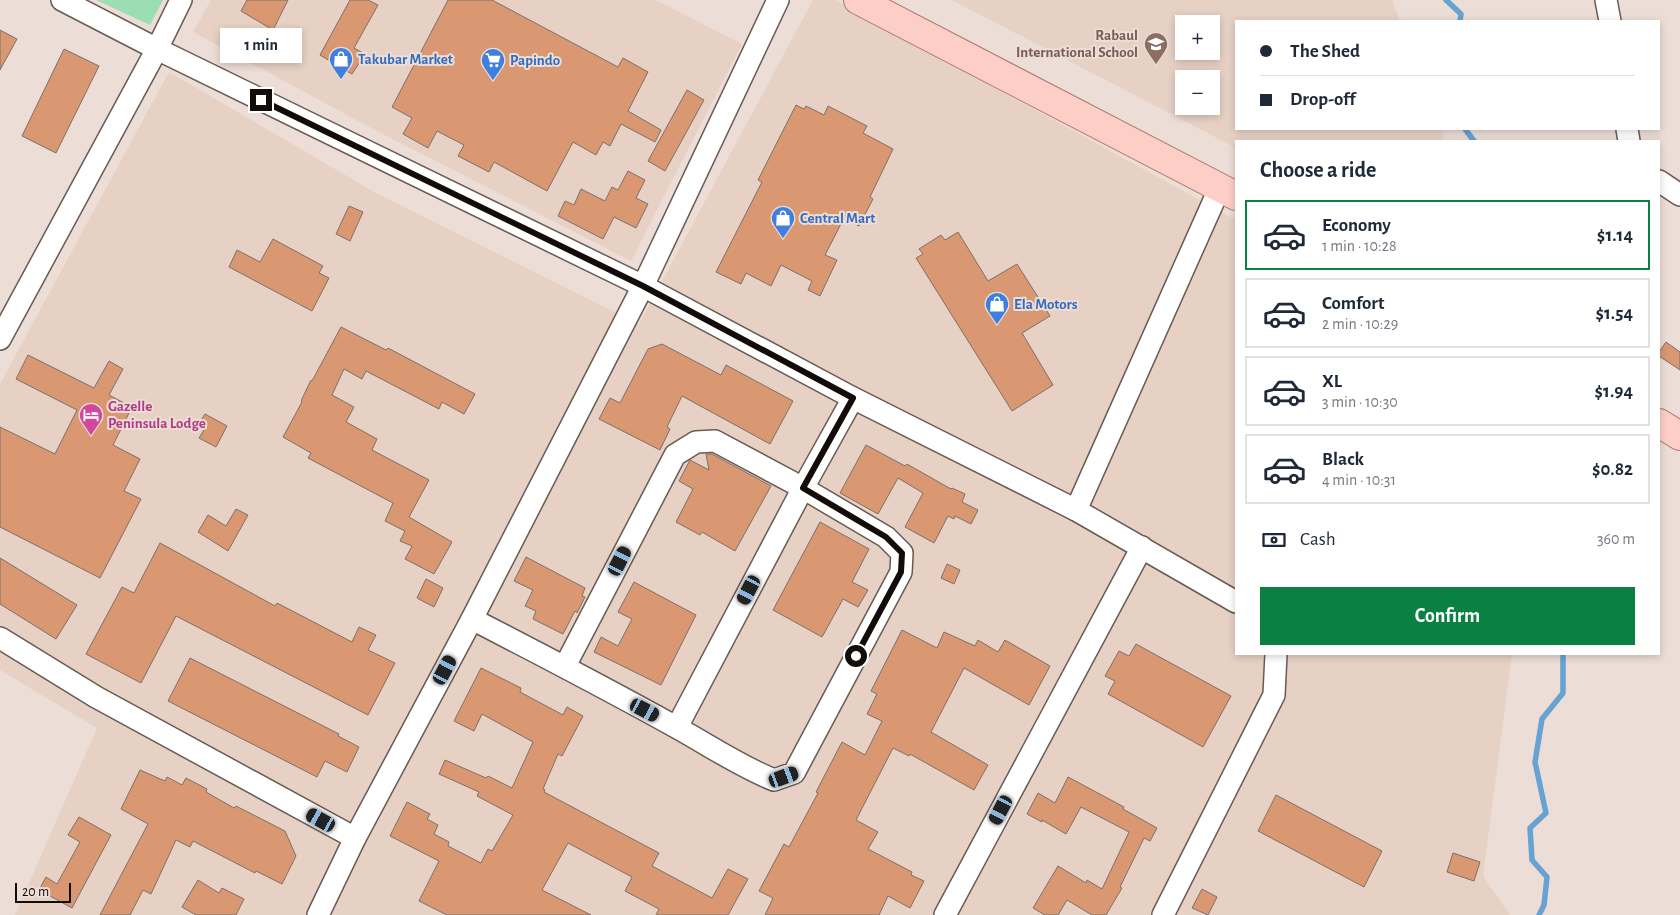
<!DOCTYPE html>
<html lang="en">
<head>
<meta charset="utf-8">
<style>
	:root { --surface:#fff; --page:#f2f2f3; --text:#1f2937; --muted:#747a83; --line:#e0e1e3; --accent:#0b8043 }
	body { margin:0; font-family:"Alegreya Sans",sans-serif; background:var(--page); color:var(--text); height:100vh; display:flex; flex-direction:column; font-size:19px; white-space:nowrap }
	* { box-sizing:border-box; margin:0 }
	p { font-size:16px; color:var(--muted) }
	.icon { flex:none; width:28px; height:28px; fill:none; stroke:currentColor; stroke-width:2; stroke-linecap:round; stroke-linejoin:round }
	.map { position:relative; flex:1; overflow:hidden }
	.side { position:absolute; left:1235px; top:140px; width:425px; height:515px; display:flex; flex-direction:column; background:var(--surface); border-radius:0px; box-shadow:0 2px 8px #0003 }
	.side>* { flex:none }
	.banner { position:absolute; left:1235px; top:20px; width:425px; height:110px; border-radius:0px; box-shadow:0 2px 8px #0003; display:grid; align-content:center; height:110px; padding:0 25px; background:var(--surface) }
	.buttons { position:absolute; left:1175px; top:15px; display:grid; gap:10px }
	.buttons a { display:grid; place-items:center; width:45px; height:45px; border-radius:0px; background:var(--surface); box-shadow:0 2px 8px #0003; font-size:25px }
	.scale { position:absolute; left:15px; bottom:12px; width:56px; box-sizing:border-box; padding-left:5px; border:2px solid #120d0b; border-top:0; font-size:14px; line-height:18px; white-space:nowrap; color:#120d0b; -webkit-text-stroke:4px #ecddd6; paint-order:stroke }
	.end { position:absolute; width:22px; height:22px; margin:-11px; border:6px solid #120d0b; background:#fff; box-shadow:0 0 0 2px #fff }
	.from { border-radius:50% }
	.bubble { position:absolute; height:35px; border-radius:0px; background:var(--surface); box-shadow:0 2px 8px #0003; font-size:16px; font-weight:700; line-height:35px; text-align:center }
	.car { position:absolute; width:15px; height:30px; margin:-15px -8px; border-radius:6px; box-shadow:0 0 4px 1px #0007; background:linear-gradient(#222 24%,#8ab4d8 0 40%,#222 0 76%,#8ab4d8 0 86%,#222 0) }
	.banner b { display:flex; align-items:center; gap:18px; height:48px; font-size:19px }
	.banner b+b { border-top:1px solid var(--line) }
	.banner i { width:12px; height:12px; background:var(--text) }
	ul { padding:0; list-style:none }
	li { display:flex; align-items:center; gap:15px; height:70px; margin:0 10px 8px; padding:0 15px; border:2px solid var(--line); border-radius:0px }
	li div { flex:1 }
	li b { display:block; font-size:19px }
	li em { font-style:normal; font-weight:700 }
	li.active { border-color:var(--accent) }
	li>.icon { width:45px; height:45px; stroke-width:1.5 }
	h2 { padding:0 25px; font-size:22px; line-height:60px }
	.pay { display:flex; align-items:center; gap:12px; height:55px; padding:0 25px; font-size:19px }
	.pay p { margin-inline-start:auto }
	.primary-button { display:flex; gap:10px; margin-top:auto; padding:10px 25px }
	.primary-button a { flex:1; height:58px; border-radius:0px; background:var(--accent); color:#fff; font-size:20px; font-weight:700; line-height:58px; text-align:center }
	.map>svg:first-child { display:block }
	.built { fill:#e7d1c5; fill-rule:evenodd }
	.green { fill:#9bdeb4 }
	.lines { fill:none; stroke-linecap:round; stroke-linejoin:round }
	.stream { stroke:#66a2d2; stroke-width:5.5 }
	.building { fill:#d99772; stroke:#7d7069 }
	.minor-casing { stroke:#675b54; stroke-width:24 }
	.primary-casing { stroke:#aa766c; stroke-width:30 }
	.minor { stroke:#fff; stroke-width:21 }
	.primary { stroke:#fdcec6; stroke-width:28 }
	.route { stroke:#120d0b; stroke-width:6 }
	.labels { text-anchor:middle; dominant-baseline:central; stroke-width:4; stroke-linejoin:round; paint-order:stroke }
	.education-label { font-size:15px; font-weight:bold; fill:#785e54; stroke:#ecddd6; text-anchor:end }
	.shop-label { font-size:15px; font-weight:bold; fill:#366cbe; stroke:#ecddd6; text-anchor:start }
	.hotel-label { font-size:15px; font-weight:bold; fill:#b23c85; stroke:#ecddd6; text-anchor:start }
</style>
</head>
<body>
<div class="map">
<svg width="1680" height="915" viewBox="0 0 1680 915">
	<rect width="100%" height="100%" fill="#ecddd6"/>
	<!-- built -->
	<g class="built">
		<path d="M 211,0 L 656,0 L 742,44 L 631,261 L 373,129 L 193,32 Z"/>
		<path d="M 813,0 L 835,0 L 1236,220 L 1236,654 L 1512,654 L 1483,876 L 1510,915 L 15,915 L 97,728 L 0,670 L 0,384 L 169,72 L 376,193 L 639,324 Z"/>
		<path d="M 952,0 L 1392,0 L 1400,21 L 1236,21 L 1236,129 L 1441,129 L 1444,137 L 1442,141 L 1236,141 L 1236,148 ZM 1184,24 L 1211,24 L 1211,51 L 1184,51 ZM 1184,79 L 1211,79 L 1211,106 L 1184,106 Z"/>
	</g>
	<!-- green -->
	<path class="green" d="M 96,0 L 163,0 L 150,25 Z"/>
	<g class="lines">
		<!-- stream -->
		<g class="stream">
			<path d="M 1446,0 L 1461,14 L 1460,21"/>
			<path d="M 1465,129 L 1474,141"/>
			<path d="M 1539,915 L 1544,905 L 1547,877 L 1532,860 L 1530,828 L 1546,813 L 1535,762 L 1542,719 L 1563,693 L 1563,654"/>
		</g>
	</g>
	<!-- building -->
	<g class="building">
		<path d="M 247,0 L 288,0 L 273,30 L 241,11 Z"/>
		<path d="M 350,0 L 368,0 L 378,5 L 354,48 L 365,54 L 352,74 L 320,55 Z"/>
		<path d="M 448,0 L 492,0 L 618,67 L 623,58 L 648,72 L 628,111 L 661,130 L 655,142 L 621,124 L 610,146 L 603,142 L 596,155 L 573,142 L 547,191 L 494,162 L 489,172 L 458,156 L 464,145 L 437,131 L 428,148 L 403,134 L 412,118 L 392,107 Z"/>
		<path d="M 0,30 L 17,39 L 0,70 Z"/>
		<path d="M 64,49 L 99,66 L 56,153 L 22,136 Z"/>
		<path d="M 687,90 L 704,100 L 665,171 L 648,161 Z"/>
		<path d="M 796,105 L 804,109 L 806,106 L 824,115 L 828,106 L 867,126 L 863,133 L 893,149 L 870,197 L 873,199 L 859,226 L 844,218 L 825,255 L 837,260 L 820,296 L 808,290 L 812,281 L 781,265 L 771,286 L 746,273 L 741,284 L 716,272 L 762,182 L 758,180 Z"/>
		<path d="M 628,171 L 645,180 L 636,198 L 648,204 L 636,228 L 614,217 L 603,239 L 558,216 L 565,201 L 574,205 L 581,189 L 605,201 L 612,187 L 618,190 Z"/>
		<path d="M 349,206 L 363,212 L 350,241 L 336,234 Z"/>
		<path d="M 958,232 L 988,281 L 1017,264 L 1050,316 L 1022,333 L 1053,385 L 1012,411 L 916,258 L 923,254 L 919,249 L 941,235 L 945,240 Z"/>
		<path d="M 273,239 L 323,266 L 319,273 L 329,278 L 312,311 L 229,267 L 237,250 L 260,262 Z"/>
		<path d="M 341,327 L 386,350 L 388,348 L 475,394 L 464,414 L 442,402 L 439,409 L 366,371 L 362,379 L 344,369 L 332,395 L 354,407 L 346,422 L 377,439 L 372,450 L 429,480 L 409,517 L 452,542 L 434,574 L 405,559 L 412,546 L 400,541 L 405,531 L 385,521 L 393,503 L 308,458 L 311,453 L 283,437 L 302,402 L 301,401 L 311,380 L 312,381 Z"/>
		<path d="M 1666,342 L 1680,352 L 1680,370 L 1659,356 L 1659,352 Z"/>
		<path d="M 662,344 L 721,375 L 726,365 L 793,401 L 770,444 L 682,396 L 667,427 L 670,429 L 660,450 L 599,419 L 610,398 L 620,403 L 648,349 Z"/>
		<path d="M 28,355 L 94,388 L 109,361 L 123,369 L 109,395 L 132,407 L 113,445 L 140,459 L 124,491 L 141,499 L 100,578 L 0,527 L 0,427 L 55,454 L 77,410 L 16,379 Z"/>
		<path d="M 205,414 L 227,426 L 216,447 L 199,438 L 204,430 L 197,427 Z"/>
		<path d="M 866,445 L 905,466 L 907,464 L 951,489 L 952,488 L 965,494 L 962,502 L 978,510 L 971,524 L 955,516 L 954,519 L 948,516 L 934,543 L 905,527 L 923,493 L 898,478 L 878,514 L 840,493 Z"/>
		<path d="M 706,454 L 712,454 L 771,486 L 735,551 L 702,532 L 700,535 L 676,522 L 693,489 L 679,481 L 690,460 L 709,470 Z"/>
		<path d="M 236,509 L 248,515 L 228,551 L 198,532 L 208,515 L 226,526 Z"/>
		<path d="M 820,522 L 869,549 L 852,582 L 868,590 L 858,607 L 843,599 L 822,637 L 773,610 Z"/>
		<path d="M 160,543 L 275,606 L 277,603 L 352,642 L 359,627 L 376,635 L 368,650 L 395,663 L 368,715 L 176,616 L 141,683 L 86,654 L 122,587 L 134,593 Z"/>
		<path d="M 526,557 L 585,588 L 582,596 L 585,597 L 577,613 L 575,611 L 563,634 L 533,619 L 536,611 L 525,606 L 533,590 L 514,581 Z"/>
		<path d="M 0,558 L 77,605 L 56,639 L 0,604 Z"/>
		<path d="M 947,564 L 960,570 L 954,584 L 941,578 Z"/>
		<path d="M 426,579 L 443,588 L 434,607 L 417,598 Z"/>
		<path d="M 634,582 L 696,615 L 661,685 L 594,652 L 601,637 L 618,646 L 632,619 L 618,612 Z"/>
		<path d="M 902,630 L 937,648 L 944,632 L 975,646 L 978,640 L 998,652 L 1005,640 L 1050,666 L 1029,705 L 964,668 L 931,732 L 988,765 L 974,790 L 910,754 L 909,756 L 893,748 L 856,820 L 878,832 L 868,849 L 912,872 L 911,875 L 924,881 L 910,908 L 888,896 L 879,915 L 765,915 L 773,898 L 759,891 L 784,844 L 789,847 L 818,793 L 816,792 L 842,742 L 865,755 L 882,721 L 867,714 L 877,694 L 871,691 Z"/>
		<path d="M 1136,644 L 1231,696 L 1203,747 L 1108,694 L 1115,681 L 1105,676 L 1119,651 L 1129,656 Z"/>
		<path d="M 190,658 L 339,734 L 338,736 L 359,747 L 347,772 L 325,761 L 317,777 L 168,701 Z"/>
		<path d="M 481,668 L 521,688 L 520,692 L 563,715 L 567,707 L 583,716 L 562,756 L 558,754 L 543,789 L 545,790 L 544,792 L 659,853 L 652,866 L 712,898 L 728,869 L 748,879 L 728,915 L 656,915 L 659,909 L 625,891 L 632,877 L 568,843 L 542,890 L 591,915 L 447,915 L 419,901 L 439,861 L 390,836 L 407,802 L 430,814 L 427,819 L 438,825 L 434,834 L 449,842 L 448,846 L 481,863 L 488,849 L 492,851 L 513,815 L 477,796 L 479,792 L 439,774 L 445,760 L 486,778 L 488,776 L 512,788 L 533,742 L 482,714 L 474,731 L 454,721 Z"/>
		<path d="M 140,770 L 165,781 L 167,777 L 182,785 L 186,778 L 207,789 L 206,792 L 234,808 L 236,806 L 285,831 L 296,856 L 282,884 L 256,871 L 255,873 L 193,841 L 190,847 L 176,840 L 151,894 L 143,890 L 130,915 L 100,915 L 148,824 L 121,809 Z"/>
		<path d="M 1068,777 L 1124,807 L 1123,809 L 1157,828 L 1150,841 L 1144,838 L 1120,887 L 1122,888 L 1106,915 L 1092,915 L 1067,900 L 1058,915 L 1045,915 L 1033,908 L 1058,866 L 1086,883 L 1087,880 L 1102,889 L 1129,832 L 1081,807 L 1066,834 L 1042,820 L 1042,822 L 1027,814 L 1038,793 L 1055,803 Z"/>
		<path d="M 1276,795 L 1382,851 L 1364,887 L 1258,831 Z"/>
		<path d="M 79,817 L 111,835 L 72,908 L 39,890 L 46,877 L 57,884 L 80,842 L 68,835 Z"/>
		<path d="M 1453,853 L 1480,862 L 1474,881 L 1447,872 Z"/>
		<path d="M 198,880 L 219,893 L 222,888 L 244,899 L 236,915 L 196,915 L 182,907 Z"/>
		<path d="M 1202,889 L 1217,897 L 1208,915 L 1192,908 Z"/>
	</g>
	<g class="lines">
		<!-- minor casing -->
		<g class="minor-casing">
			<g id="minor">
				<path d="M 62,0 L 157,49 L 643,286 L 853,398 L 1076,510"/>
				<path d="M 1606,0 L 1610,21"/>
				<path d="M 1627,129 L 1629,141"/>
				<path d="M 1659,181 L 1680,195"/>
				<path d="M 1220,187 L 1076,510 L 1236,602"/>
				<path d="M 0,339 L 157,49 L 181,0"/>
				<path d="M 472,619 C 540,654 607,689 674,726 C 707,744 739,766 774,780 L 794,773 L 901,572 L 902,553 L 886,537 L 803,488 L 715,441 L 696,442 L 675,455 L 565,666"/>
				<path d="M 0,638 L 96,697 L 355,838"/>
				<path d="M 677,727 L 803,488 L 853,398"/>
				<path d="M 318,915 L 355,838 L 472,619 L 643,286 L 778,0"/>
				<path d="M 945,915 L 1142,547"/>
				<path d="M 1163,915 L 1274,695 L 1276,654"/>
			</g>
		</g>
		<!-- primary casing -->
		<g class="primary-casing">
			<g id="primary">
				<path d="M 858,0 L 1236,196"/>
				<path d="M 1659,423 L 1680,436"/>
			</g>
		</g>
		<!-- minor -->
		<use href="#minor" class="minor"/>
		<!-- primary -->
		<use href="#primary" class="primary"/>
	</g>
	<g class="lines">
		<!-- route -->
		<path class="route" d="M 261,100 L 643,286 L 853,398 L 803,488 L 886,537 L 902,553 L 901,572 L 856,656"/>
	</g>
	<!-- icons -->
	<defs>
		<g id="school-pin" transform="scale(1.25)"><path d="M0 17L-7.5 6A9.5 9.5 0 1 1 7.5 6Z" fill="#8d6e63" stroke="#ecddd6"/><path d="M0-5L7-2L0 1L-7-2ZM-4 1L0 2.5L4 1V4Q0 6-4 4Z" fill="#fff"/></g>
		<g id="shop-pin" transform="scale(1.25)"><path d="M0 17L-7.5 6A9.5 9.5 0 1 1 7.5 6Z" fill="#3f7fe0" stroke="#ecddd6"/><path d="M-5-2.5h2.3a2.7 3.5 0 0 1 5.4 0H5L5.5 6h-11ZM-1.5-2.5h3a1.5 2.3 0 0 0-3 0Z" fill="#fff"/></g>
		<g id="supermarket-pin" transform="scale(1.25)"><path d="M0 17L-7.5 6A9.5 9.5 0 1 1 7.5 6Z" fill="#3f7fe0" stroke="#ecddd6"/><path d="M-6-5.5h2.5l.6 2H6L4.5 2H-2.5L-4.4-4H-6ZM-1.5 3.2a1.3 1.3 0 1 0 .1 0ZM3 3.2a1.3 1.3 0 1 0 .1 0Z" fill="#fff"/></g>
		<g id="hotel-pin" transform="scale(1.25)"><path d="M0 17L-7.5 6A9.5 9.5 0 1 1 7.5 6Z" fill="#d1479c" stroke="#ecddd6"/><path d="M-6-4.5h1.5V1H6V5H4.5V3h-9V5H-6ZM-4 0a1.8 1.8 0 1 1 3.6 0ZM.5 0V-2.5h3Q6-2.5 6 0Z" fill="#fff"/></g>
	</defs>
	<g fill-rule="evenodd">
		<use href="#school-pin" x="1156" y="44"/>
		<use href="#shop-pin" x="341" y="59"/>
		<use href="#supermarket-pin" x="493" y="60"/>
		<use href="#shop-pin" x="783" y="218"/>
		<use href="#shop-pin" x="997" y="304"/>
		<use href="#hotel-pin" x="91" y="415"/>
	</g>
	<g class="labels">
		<!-- education labels -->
		<g class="education-label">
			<text x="1138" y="35">Rabaul<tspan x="1138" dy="17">International School</tspan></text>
		</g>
		<!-- shop labels -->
		<g class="shop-label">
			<text x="358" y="59">Takubar Market</text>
			<text x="510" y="60">Papindo</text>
			<text x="800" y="218">Central Mart</text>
			<text x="1014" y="304">Ela Motors</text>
		</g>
		<!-- hotel labels -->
		<g class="hotel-label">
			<text x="108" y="406">Gazelle<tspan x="108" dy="17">Peninsula Lodge</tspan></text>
		</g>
	</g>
</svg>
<div class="buttons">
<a>+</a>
<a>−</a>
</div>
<div class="scale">20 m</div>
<i class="end from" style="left:856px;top:656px"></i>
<i class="end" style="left:261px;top:100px"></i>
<div class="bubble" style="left:220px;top:28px;width:82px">1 min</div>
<i class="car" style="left:620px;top:561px;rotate:27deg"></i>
<i class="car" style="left:749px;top:590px;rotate:208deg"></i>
<i class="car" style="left:445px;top:670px;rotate:28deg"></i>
<i class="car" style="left:645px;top:710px;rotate:118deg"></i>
<i class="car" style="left:784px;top:777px;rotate:70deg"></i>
<i class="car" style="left:1001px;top:810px;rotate:208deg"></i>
<i class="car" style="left:321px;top:820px;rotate:299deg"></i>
<div class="banner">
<b><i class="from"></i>The Shed</b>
<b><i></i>Drop-off</b>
</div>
<section class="side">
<h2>Choose a ride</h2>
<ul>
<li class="active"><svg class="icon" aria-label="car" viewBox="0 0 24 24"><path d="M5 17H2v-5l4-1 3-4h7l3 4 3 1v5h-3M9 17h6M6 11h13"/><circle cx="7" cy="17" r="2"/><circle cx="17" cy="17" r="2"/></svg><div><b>Economy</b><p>1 min · 10:28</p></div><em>$1.14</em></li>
<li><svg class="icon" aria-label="car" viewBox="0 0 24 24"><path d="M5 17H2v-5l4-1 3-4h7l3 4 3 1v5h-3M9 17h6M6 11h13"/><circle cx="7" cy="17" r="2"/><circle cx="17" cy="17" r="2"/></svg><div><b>Comfort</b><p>2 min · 10:29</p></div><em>$1.54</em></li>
<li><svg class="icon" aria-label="car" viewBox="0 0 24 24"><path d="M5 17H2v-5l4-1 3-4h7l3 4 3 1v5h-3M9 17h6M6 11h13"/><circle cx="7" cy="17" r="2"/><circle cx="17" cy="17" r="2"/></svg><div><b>XL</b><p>3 min · 10:30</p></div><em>$1.94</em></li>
<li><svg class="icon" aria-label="car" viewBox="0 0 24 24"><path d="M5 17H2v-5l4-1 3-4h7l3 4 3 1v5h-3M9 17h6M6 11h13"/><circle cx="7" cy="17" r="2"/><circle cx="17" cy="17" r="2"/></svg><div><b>Black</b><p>4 min · 10:31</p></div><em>$0.82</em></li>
</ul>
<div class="pay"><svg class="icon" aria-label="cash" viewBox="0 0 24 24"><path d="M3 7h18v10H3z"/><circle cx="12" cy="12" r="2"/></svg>Cash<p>360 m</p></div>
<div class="primary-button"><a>Confirm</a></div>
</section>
</div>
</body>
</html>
